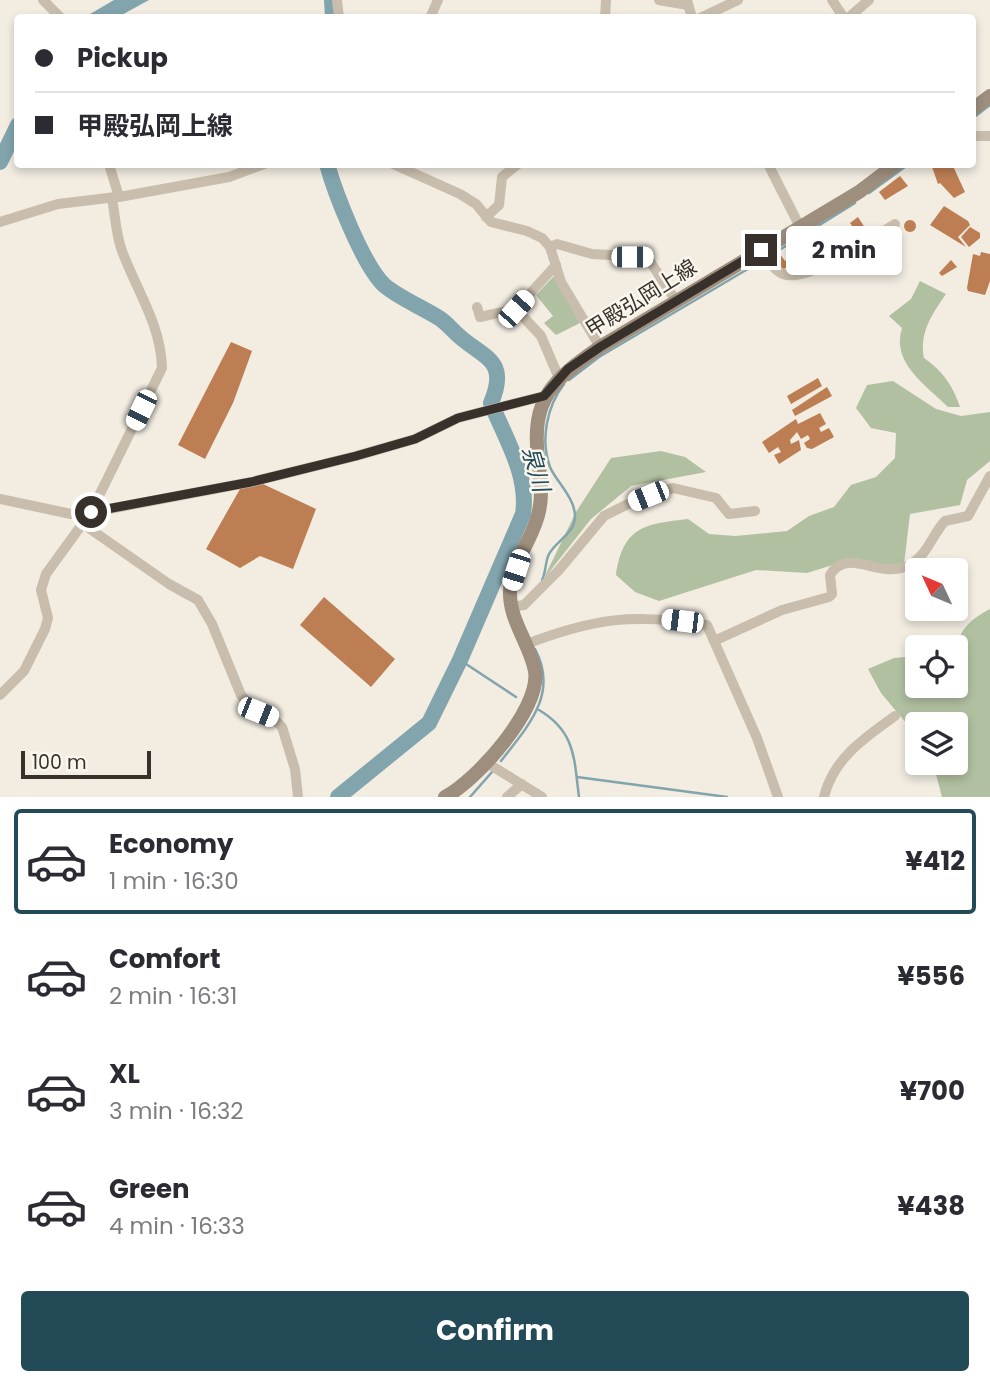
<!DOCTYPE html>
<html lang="en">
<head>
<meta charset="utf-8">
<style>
	:root { --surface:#fff; --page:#f2f2f3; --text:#2b2b33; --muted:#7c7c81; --line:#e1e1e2; --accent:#234b57 }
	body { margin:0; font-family:Poppins,"Noto Sans JP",sans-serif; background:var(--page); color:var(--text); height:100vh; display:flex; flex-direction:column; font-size:26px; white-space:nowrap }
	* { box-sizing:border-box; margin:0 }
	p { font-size:23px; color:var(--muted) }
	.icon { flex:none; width:38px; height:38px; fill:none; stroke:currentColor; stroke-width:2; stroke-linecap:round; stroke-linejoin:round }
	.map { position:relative; height:797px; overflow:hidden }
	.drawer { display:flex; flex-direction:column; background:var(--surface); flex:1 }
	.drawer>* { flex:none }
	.top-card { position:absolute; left:14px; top:14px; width:962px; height:154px; border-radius:7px; box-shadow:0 4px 10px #0003; display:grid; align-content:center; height:154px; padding:0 21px; background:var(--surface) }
	.needle { width:46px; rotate:314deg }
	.fabs { position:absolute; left:905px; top:558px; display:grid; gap:14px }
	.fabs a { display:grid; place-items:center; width:63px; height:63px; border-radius:7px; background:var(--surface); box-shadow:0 4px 10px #0003; font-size:35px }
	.scale { position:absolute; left:21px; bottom:18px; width:130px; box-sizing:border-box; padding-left:7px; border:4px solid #38312b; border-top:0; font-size:19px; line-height:24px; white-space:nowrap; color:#38312b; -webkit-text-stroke:5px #f9f6ed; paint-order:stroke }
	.end { position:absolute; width:32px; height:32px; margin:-16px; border:9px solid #38312b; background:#fff; box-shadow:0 0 0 4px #fff }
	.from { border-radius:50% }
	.bubble { position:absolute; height:49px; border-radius:7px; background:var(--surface); box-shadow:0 4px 10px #0003; font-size:23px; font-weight:700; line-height:49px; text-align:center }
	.car { position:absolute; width:21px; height:42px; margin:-21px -10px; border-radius:9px; box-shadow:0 0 5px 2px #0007; background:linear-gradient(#fff 24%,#345 0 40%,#fff 0 76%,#345 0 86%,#fff 0) }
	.top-card b { display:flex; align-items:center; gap:24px; height:66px; font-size:26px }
	.top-card b+b { border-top:2px solid var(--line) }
	.top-card i { width:18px; height:18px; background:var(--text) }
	ul { padding:12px 0 0; list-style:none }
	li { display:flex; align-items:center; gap:21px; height:105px; margin:0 14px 10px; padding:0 7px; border:4px solid transparent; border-radius:7px }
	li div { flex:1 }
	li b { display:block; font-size:26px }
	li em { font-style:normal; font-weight:700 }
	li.on { border-color:var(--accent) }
	li>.icon { width:63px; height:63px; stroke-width:1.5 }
	.primary-button { display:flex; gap:14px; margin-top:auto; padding:14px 21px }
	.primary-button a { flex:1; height:80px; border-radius:7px; background:var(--accent); color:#fff; font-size:28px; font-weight:700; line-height:80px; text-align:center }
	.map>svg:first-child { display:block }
	.green { fill:#b1c0a1 }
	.water { fill:#81a4ad }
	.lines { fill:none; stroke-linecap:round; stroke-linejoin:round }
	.stream { stroke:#81a4ad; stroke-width:2.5 }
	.river { stroke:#81a4ad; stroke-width:16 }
	.building { fill:#bd7e53 }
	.minor { stroke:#c9bead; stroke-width:10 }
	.secondary { stroke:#9d8e7e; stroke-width:14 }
	.route { stroke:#38312b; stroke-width:9 }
	.labels { text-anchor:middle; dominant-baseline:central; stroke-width:5; stroke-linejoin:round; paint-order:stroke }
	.street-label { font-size:21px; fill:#38312b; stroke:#f9f6ed }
	.water-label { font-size:23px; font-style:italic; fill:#234b57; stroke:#f9f6ed }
</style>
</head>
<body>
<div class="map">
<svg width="990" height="797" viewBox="0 0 990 797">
	<rect width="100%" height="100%" fill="#f2ece1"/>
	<!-- green -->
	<g class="green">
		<path d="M 554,276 L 580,323 L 556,335 L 544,323 L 553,316 L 536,295 Z"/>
		<path d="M 920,281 L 946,294 C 932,314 919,333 924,358 C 943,371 953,386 960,407 L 948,407 C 925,384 891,363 902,328 L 889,316 L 911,299 Z"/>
		<path d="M 893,381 L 936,409 L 961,416 L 990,412 L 990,461 L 967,480 L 960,505 L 910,514 L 904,564 L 879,567 L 855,558 L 807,573 L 756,570 L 659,601 L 635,592 L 616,575 C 623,527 644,524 688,519 L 709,534 L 735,536 L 787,531 L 809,516 L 834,507 L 851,485 L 876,477 L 895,458 L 896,433 L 871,428 L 856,408 L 867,385 Z"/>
		<path d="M 661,451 L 685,457 L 706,472 L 631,486 L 591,519 L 543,580 L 576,512 L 611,458 Z"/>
		<path d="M 990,609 L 990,797 L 942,797 L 933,763 L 956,763 L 956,724 L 917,724 L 917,736 L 881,693 L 868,669 L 894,658 L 917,656 L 917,686 L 956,686 C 956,648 951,629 990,609 Z"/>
	</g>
	<!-- water -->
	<path class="water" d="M 114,0 L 149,0 L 118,17 L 85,17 Z"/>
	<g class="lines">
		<!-- stream -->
		<g class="stream">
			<path d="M 973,118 L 990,105"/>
			<path d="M 869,193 L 909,164"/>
			<path d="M 768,257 L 855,203"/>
			<path d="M 569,380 L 599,357 L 763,260"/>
			<path d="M 542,580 C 546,573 545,562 549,554 C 558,538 580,532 574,509 C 571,494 556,481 550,467 C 540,440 547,406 564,384"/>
			<path d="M 460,660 L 516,697"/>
			<path d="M 539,710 C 576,732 574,759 579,797"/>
			<path d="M 501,761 C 528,726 559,694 535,649"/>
			<path d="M 577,777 L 727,797"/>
			<path d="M 470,797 L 492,772"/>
		</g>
		<!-- river -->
		<g class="river">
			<path d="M 332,0 L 333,18"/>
			<path d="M 0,162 L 18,125"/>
			<path d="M 327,164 C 335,193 363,265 384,285 C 399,298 422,307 439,318 C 447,323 452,330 459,336 C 485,359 509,360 491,403 C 505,438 529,475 523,514 L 460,660 L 429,723 L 338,797"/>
		</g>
	</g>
	<!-- building -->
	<g class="building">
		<path d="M 936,164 L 952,164 L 965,192 L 954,198 L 940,183 L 938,184 L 932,167 Z"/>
		<path d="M 900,176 L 908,186 L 885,200 L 879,192 Z"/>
		<path d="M 944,206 L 968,221 L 970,225 L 958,237 L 966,247 L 930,225 Z"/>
		<path d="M 858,217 L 869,234 L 861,239 L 850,223 Z"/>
		<circle cx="910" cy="226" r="6"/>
		<path d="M 970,227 L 980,233 L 980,238 L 969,247 L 961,237 Z"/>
		<path d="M 820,233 L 825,242 L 812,249 L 807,242 Z"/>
		<path d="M 799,248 L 806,260 L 791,271 L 789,266 L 782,270 L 773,258 L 780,254 L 785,261 Z"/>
		<path d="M 981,252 L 990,254 L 990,281 L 985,295 L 968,291 L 967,288 L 973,254 L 980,256 Z"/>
		<path d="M 951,260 L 957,267 L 942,276 L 939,273 Z"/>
		<path d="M 231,342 L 252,351 L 233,403 L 205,459 L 178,445 Z"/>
		<path d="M 818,378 L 822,386 L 791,404 L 787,396 Z"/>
		<path d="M 827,387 L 832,396 L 795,416 L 792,410 Z"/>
		<path d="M 820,413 L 826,424 L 819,428 L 821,432 L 829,428 L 834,437 L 812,449 L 807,448 L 804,443 L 810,439 L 808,435 L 801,439 L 797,432 L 790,440 L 791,444 L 799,440 L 801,450 L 779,464 L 774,455 L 781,452 L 778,447 L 769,453 L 762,442 L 796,419 L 798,424 Z"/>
		<path d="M 263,484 L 316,509 L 293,569 L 260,556 L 240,568 L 206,549 L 240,489 Z"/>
		<path d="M 324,597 L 395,659 L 371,687 L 300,625 Z"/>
	</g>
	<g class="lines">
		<!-- minor -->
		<g class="minor">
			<path d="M 43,0 L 61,18"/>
			<path d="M 337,0 L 339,18"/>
			<path d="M 659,0 L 688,5"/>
			<path d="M 687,0 L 692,18"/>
			<path d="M 832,0 L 844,18"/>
			<path d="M 430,18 L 438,0"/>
			<path d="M 605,18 L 606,0"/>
			<path d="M 700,18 L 738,0"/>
			<path d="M 848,18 L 869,0"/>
			<path d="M 973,136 L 990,136"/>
			<path d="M 109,164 L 119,197 L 229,177 L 264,164"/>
			<path d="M 393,164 L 460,194 L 476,204 L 491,222 L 527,231 L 542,238 L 550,247 L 561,282 L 600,347"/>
			<path d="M 768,164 L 800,227"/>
			<path d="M 486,217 L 499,205 L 502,177 L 518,164"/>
			<path d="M 0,222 L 58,204 L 116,197"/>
			<path d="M 550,247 L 557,244 L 592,254 L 647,257 L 676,301"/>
			<path d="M 761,250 C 767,258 773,270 783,274 C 808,284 873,237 895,224"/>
			<path d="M 477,307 L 480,317 L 516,309 L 556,265"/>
			<path d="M 516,309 L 541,336 L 559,378"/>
			<path d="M 0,499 L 71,514 L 109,509 L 251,482 L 356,456 L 415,439 L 458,418 L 544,396"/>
			<path d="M 83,524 L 169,584 L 198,600 L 212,624 L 241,695 L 250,706 L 273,718 L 282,727 L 295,769 L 298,797"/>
			<path d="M 511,607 L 524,605 L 559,570 L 604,516 L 628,504 L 673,488 L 716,498 L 729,514 L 755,511"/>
			<path d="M 714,641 L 757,738 L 778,797"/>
			<path d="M 524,645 C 594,618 633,613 707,625 L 714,641 L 782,610 L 829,597 L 832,594 L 830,575 C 848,545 881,582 911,564 C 928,554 932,535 945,521 L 968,516 L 990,476"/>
			<path d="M 0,695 L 24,671 L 45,629 L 48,618 L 41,590 L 46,574 L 91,512 L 162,368 C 161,325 137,291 122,251 C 116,235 115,215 112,198"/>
			<path d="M 487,763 L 542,797"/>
			<path d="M 507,797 L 522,784"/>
			<path d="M 824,797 C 833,759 864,738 895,716"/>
		</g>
		<!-- secondary -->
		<g class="secondary">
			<path d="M 973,109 L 990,96"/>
			<path d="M 445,797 C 476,781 541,709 535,671 C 530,643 509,621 510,591 C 511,563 534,538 539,511 C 543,494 540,476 538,458 C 531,398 553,380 600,347 L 859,192 L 896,164"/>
		</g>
	</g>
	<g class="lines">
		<!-- route -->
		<path class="route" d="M 91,512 L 251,482 L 356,456 L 415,439 L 458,418 L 544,396 L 568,369 L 600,347 L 761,250"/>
	</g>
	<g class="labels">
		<!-- street labels -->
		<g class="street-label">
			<text transform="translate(641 298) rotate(-32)">甲殿弘岡上線</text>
		</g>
		<!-- water labels -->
		<g class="water-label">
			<text transform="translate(536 469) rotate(74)">泉川</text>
		</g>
	</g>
</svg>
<div class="fabs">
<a><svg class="needle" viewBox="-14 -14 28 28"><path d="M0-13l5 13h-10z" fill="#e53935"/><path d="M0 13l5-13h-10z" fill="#7c7c81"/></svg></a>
<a><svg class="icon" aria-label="locate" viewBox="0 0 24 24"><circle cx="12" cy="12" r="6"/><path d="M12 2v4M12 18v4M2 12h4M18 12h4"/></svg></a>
<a><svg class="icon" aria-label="layers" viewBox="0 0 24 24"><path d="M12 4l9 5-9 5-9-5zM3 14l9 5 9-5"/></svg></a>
</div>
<div class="scale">100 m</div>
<i class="end from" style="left:91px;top:512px"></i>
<i class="end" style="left:761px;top:250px"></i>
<div class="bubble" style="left:786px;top:226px;width:116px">2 min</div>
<i class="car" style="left:632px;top:257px;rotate:90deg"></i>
<i class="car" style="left:516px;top:309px;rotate:42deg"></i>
<i class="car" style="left:141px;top:410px;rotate:206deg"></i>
<i class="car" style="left:648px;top:496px;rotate:248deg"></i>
<i class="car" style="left:516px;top:570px;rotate:198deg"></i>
<i class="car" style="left:682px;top:621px;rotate:277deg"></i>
<i class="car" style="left:258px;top:712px;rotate:112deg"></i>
<div class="top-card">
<b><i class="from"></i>Pickup</b>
<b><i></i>甲殿弘岡上線</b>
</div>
</div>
<section class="drawer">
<ul>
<li class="on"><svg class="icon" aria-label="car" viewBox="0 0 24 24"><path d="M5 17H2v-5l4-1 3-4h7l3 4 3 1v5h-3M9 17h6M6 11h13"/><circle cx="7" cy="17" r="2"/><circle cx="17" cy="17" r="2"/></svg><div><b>Economy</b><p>1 min · 16:30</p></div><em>¥412</em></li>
<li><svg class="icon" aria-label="car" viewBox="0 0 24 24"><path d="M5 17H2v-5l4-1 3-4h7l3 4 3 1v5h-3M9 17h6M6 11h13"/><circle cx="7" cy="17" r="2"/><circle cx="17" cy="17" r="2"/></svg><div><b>Comfort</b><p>2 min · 16:31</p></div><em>¥556</em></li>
<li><svg class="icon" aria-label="car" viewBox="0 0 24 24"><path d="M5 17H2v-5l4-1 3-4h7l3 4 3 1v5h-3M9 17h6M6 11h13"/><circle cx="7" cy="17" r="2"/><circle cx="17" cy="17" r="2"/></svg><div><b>XL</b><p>3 min · 16:32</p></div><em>¥700</em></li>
<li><svg class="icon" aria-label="car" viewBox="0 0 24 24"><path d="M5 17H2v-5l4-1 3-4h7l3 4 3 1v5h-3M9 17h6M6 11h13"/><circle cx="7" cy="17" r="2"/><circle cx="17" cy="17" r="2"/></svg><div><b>Green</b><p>4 min · 16:33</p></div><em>¥438</em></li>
</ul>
<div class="primary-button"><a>Confirm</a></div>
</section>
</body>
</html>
